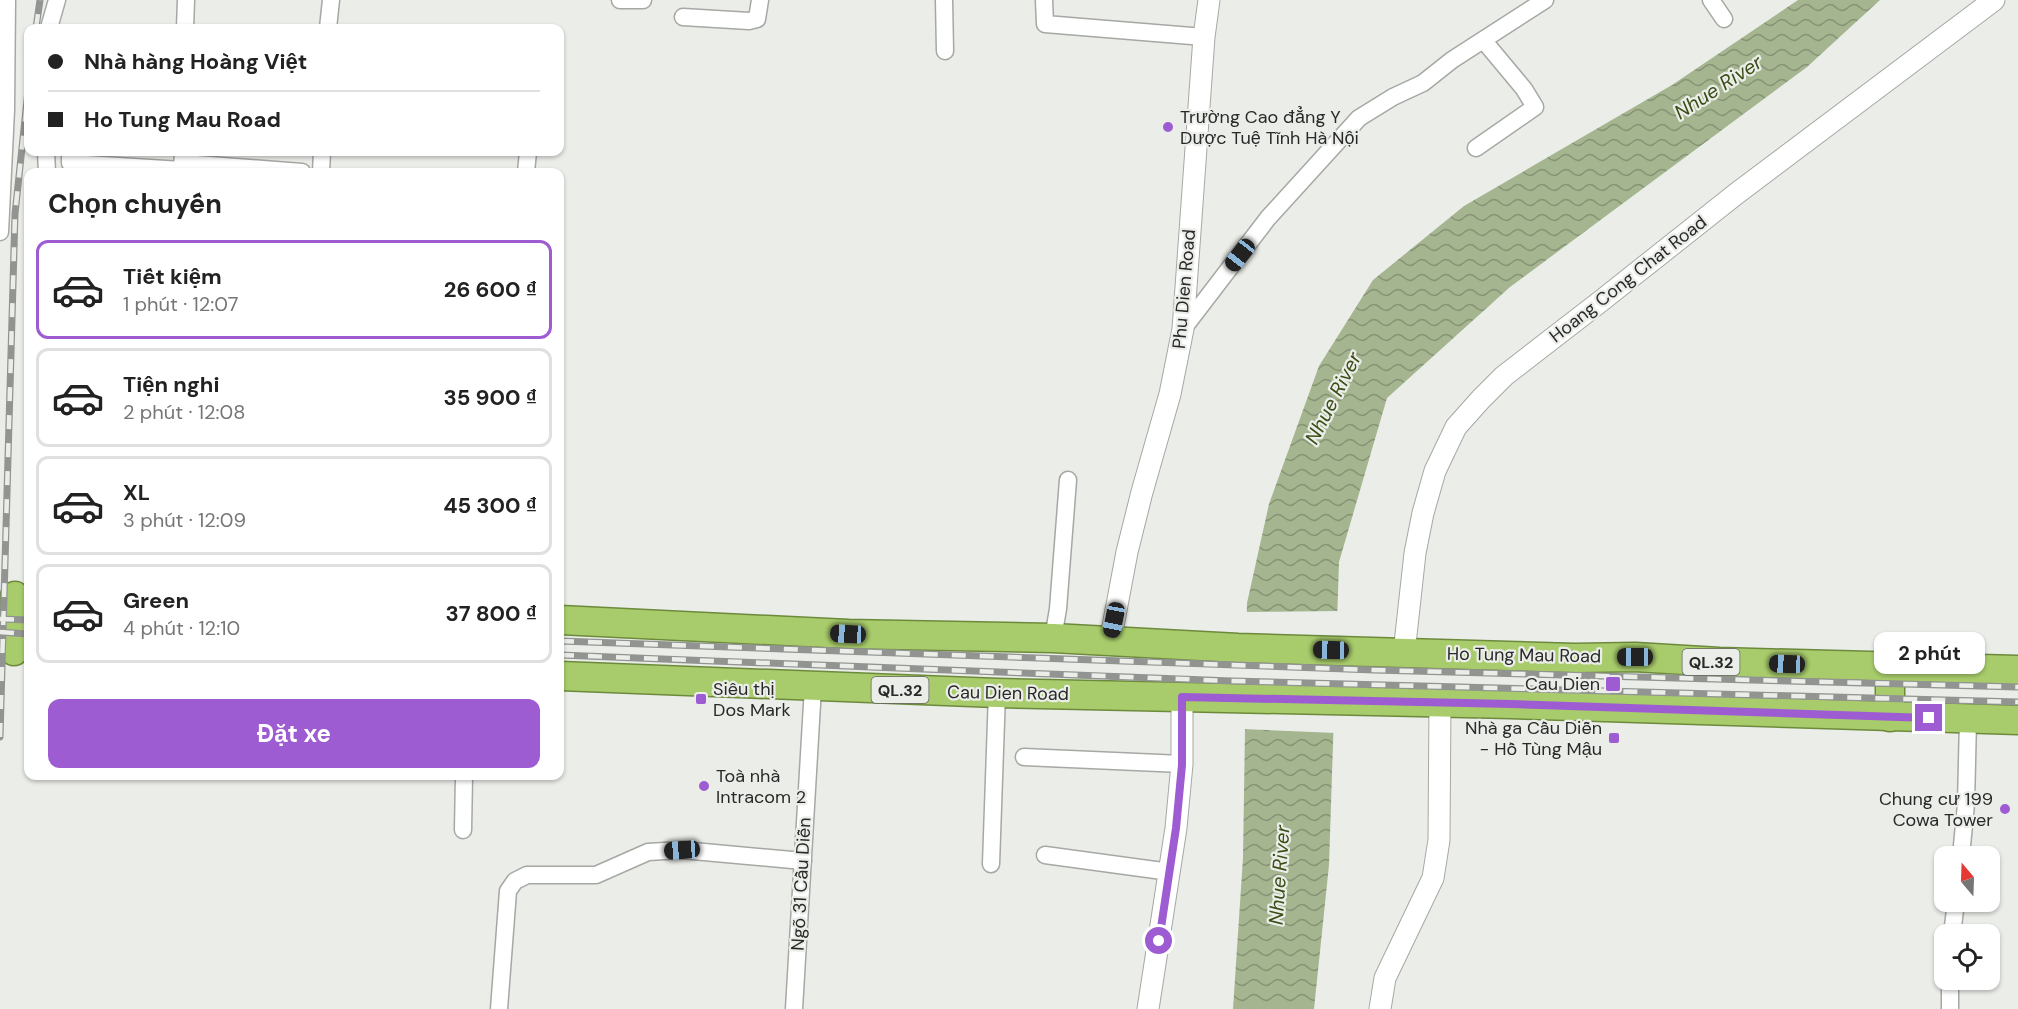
<!DOCTYPE html>
<html lang="vi">
<head>
<meta charset="utf-8">
<style>
	:root { --surface:#fff; --page:#f2f2f2; --text:#222; --muted:#767676; --line:#e0e0e0; --accent:#9d5cd2 }
	body { margin:0; font-family:"DM Sans",sans-serif; background:var(--page); color:var(--text); height:100vh; display:flex; flex-direction:column; font-size:22px; white-space:nowrap }
	* { box-sizing:border-box; margin:0 }
	p { font-size:20px; color:var(--muted) }
	.icon { flex:none; width:33px; height:33px; fill:none; stroke:currentColor; stroke-width:2; stroke-linecap:round; stroke-linejoin:round }
	.map { position:relative; flex:1; overflow:hidden }
	.drawer { position:absolute; left:24px; top:168px; width:540px; height:612px; display:flex; flex-direction:column; background:var(--surface); border-radius:12px; box-shadow:0 2px 4px #0004 }
	.drawer>* { flex:none }
	.banner { position:absolute; left:24px; top:24px; width:540px; height:132px; border-radius:12px; box-shadow:0 2px 4px #0004; display:grid; align-content:center; height:132px; padding:0 24px; background:var(--surface) }
	.needle { width:39px; rotate:341deg }
	.buttons { position:absolute; left:1934px; top:846px; display:grid; gap:12px }
	.buttons a { display:grid; place-items:center; width:66px; height:66px; border-radius:12px; background:var(--surface); box-shadow:0 2px 4px #0004; font-size:30px }
	.end { position:absolute; width:27px; height:27px; margin:-14px; border:8px solid #9d5cd2; background:#fff; box-shadow:0 0 0 3px #fff }
	.from { border-radius:50% }
	.bubble { position:absolute; height:42px; border-radius:12px; background:var(--surface); box-shadow:0 2px 4px #0004; font-size:20px; font-weight:700; line-height:42px; text-align:center }
	.car { position:absolute; width:18px; height:36px; margin:-18px -9px; border-radius:8px; box-shadow:0 0 4px 2px #0007; background:linear-gradient(#222 24%,#8ab4d8 0 40%,#222 0 76%,#8ab4d8 0 86%,#222 0) }
	.banner b { display:flex; align-items:center; gap:21px; height:57px; font-size:22px }
	.banner b+b { border-top:2px solid var(--line) }
	.banner i { width:15px; height:15px; background:var(--text) }
	ul { padding:0; list-style:none }
	li { display:flex; align-items:center; gap:18px; height:99px; margin:0 12px 9px; padding:0 12px; border:3px solid var(--line); border-radius:12px }
	li div { flex:1 }
	li b { display:block; font-size:22px }
	li em { font-style:normal; font-weight:700 }
	li.selected { border-color:var(--accent) }
	li>.icon { width:54px; height:54px; stroke-width:1.5 }
	h2 { padding:0 24px; font-size:27px; line-height:72px }
	.cta { display:flex; gap:12px; margin-top:auto; padding:12px 24px }
	.cta a { flex:1; height:69px; border-radius:12px; background:var(--accent); color:#fff; font-size:24px; font-weight:700; line-height:69px; text-align:center }
	.map>svg:first-child { display:block }
	.water { fill:url(#water-waves) }
	.pier { fill:#ebede9 }
	.lines { fill:none; stroke-linecap:round; stroke-linejoin:round }
	.minor-casing { stroke:#a6a8a4; stroke-width:19 }
	.tertiary-casing { stroke:#a6a8a4; stroke-width:23 }
	.trunk-casing { stroke:#6d8a3c; stroke-width:31 }
	.minor { stroke:#fff; stroke-width:16 }
	.tertiary { stroke:#fff; stroke-width:21 }
	.trunk { stroke:#a8cc6b; stroke-width:28 }
	.rail-casing { stroke:#929491; stroke-width:7 }
	.rail { stroke:#ebede9; stroke-width:4.5; stroke-dasharray:14; stroke-linecap:butt }
	.route { stroke:#9d5cd2; stroke-width:8 }
	.poi-dot { fill:#9d5cd2; stroke:#ebede9; stroke-width:2 }
	.labels { text-anchor:middle; dominant-baseline:central; stroke-width:4.5; stroke-linejoin:round; paint-order:stroke }
	.shield { fill:#ebede9; stroke:#626462; stroke-width:1.5 }
	.shield-label { font-size:16px; font-weight:bold; fill:#282928 }
	.poi-label { font-size:18px; fill:#282928; stroke:#ebede9; text-anchor:start }
	.street-label { font-size:18px; fill:#282928; stroke:#ebede9 }
	.water-label { font-size:20px; font-style:italic; fill:#394d14; stroke:#ebede9 }
</style>
</head>
<body>
<div class="map">
<svg width="2018" height="1009" viewBox="0 0 2018 1009">
	<defs>
		<pattern id="water-waves" width="16" height="10" patternUnits="userSpaceOnUse" patternTransform="scale(1.5)"><rect width="16" height="10" fill="#a4b58f"/><path d="M0 5q4-4 8 0t8 0" fill="none" stroke="#869375"/></pattern>
	</defs>
	<rect width="100%" height="100%" fill="#ebede9"/>
	<!-- water -->
	<path class="water" d="M 1798,0 L 1880,0 L 1807,67 L 1510,287 L 1387,398 L 1339,562 L 1329,865 L 1314,1009 L 1233,1009 L 1243,858 L 1247,603 L 1269,504 L 1319,366 L 1373,280 L 1464,206 L 1672,85 Z"/>
	<!-- pier -->
	<path class="pier" d="M 1340,611 L 1336,733 L 1242,729 L 1244,612 Z"/>
	<g class="lines">
		<!-- minor casing -->
		<g class="minor-casing">
			<g id="minor">
				<path d="M 620,0 L 643,0"/>
				<path d="M 944,0 L 945,51"/>
				<path d="M 1044,0 L 1045,24 L 1204,37"/>
				<path d="M 1711,0 L 1724,19"/>
				<path d="M 683,17 L 749,21 L 757,19 L 760,0"/>
				<path d="M 49,28 L 57,0"/>
				<path d="M 185,28 L 186,0"/>
				<path d="M 328,28 L 331,0"/>
				<path d="M 1476,148 L 1535,107 L 1524,89 L 1484,41"/>
				<path d="M 46,152 L 47,172"/>
				<path d="M 70,152 L 70,163 L 182,170 L 183,152"/>
				<path d="M 183,163 L 302,172"/>
				<path d="M 321,172 L 322,152"/>
				<path d="M 526,172 L 528,152"/>
				<path d="M 0,232 L 6,110 L 7,0"/>
				<path d="M 1183,329 L 1268,218 L 1359,118 L 1393,97 L 1423,83 L 1452,60 L 1545,0"/>
				<path d="M 1053,638 L 1058,609 L 1068,480"/>
				<path d="M 1024,757 L 1182,764"/>
				<path d="M 463,830 L 464,776"/>
				<path d="M 1045,855 L 1170,872"/>
				<path d="M 1961,856 L 1966,804 L 1968,720"/>
				<path d="M 991,864 L 997,693"/>
				<path d="M 1952,934 L 1956,902"/>
				<path d="M 1950,980 L 1950,1009"/>
				<path d="M 499,1009 L 508,891 L 515,881 L 527,875 L 596,875 L 648,852 L 682,850 L 803,861"/>
				<path d="M 794,1009 L 813,687"/>
			</g>
		</g>
		<!-- tertiary casing -->
		<g class="tertiary-casing">
			<g id="tertiary">
				<path d="M 1110,642 L 1127,552 L 1142,492 L 1170,394 L 1183,329 L 1204,37 L 1209,0"/>
				<path d="M 1404,653 L 1415,553 L 1423,513 L 1435,471 L 1456,427 L 1481,399 L 1504,376 L 1601,301 L 1736,194 L 1994,0"/>
				<path d="M 1148,1009 L 1176,828 L 1182,764 L 1182,697"/>
				<path d="M 1380,1009 L 1385,978 L 1433,878 L 1439,840 L 1440,702"/>
			</g>
		</g>
		<!-- trunk casing -->
		<g class="trunk-casing">
			<g id="trunk">
				<path d="M 560,620 L 848,634 L 1053,638 L 1238,648 L 1575,658 L 1635,657 L 1719,662 L 2018,670"/>
				<path d="M 14,651 L 15,596"/>
				<path d="M 560,676 L 997,693 L 1511,704 L 2018,720"/>
				<path d="M 1890,717 L 1890,668"/>
			</g>
		</g>
		<!-- minor -->
		<use href="#minor" class="minor"/>
		<!-- tertiary -->
		<use href="#tertiary" class="tertiary"/>
		<!-- trunk -->
		<use href="#trunk" class="trunk"/>
		<!-- rail casing -->
		<g class="rail-casing">
			<g id="rail">
				<path d="M 36,28 L 40,0"/>
				<path d="M 0,619 L 28,620"/>
				<path d="M 0,632 L 28,634"/>
				<path d="M 560,641 L 1374,670 L 2018,687"/>
				<path d="M 560,655 L 1232,681 L 2018,702"/>
				<path d="M 0,737 L 15,214 L 28,91"/>
			</g>
		</g>
		<!-- rail -->
		<use href="#rail" class="rail"/>
	</g>
	<g class="lines">
		<!-- route -->
		<path class="route" d="M 1159,941 L 1176,828 L 1182,765 L 1182,697 L 1511,704 L 1929,718"/>
	</g>
	<!-- markers -->
	<g class="poi-dot">
		<circle cx="1168" cy="127" r="6"/>
		<rect x="1605" y="676" width="16" height="16" rx="3"/>
		<rect x="695" y="693" width="12" height="12" rx="3"/>
		<rect x="1608" y="732" width="12" height="12" rx="3"/>
		<circle cx="704" cy="786" r="6"/>
		<circle cx="2005" cy="809" r="6"/>
	</g>
	<g class="labels">
		<!-- shield labels -->
		<g class="shield">
			<rect x="1682.5" y="649" width="57" height="26" rx="4.5"/>
			<rect x="871.5" y="677" width="57" height="26" rx="4.5"/>
		</g>
		<g class="shield-label">
			<text x="1711" y="662">QL.32</text>
			<text x="900" y="690">QL.32</text>
		</g>
		<!-- poi labels -->
		<g class="poi-label">
			<text x="1180" y="117">Trường Cao đẳng Y<tspan x="1180" dy="21">Dược Tuệ Tĩnh Hà Nội</tspan></text>
			<text x="1600" y="684" text-anchor="end">Cau Dien</text>
			<text x="713" y="689">Siêu thị<tspan x="713" dy="21">Dos Mark</tspan></text>
			<text x="1602" y="728" text-anchor="end">Nhà ga Cầu Diễn<tspan x="1602" dy="21">- Hồ Tùng Mậu</tspan></text>
			<text x="716" y="776">Toà nhà<tspan x="716" dy="21">Intracom 2</tspan></text>
			<text x="1993" y="799" text-anchor="end">Chung cư 199<tspan x="1993" dy="21">Cowa Tower</tspan></text>
		</g>
		<!-- street labels -->
		<g class="street-label">
			<text transform="translate(1628 279) rotate(-38)">Hoang Cong Chat Road</text>
			<text transform="translate(1184 289) rotate(-85)">Phu Dien Road</text>
			<text transform="translate(1524 655) rotate(1)">Ho Tung Mau Road</text>
			<text transform="translate(1008 693) rotate(1)">Cau Dien Road</text>
			<text transform="translate(801 884) rotate(-87)">Ngõ 31 Cầu Diễn</text>
		</g>
		<!-- water labels -->
		<g class="water-label">
			<text transform="translate(1718 87) rotate(-33)">Nhue River</text>
			<text transform="translate(1333 398) rotate(-63)">Nhue River</text>
			<text transform="translate(1279 875) rotate(-86)">Nhue River</text>
		</g>
	</g>
</svg>
<div class="buttons">
<a><svg class="needle" viewBox="-14 -14 28 28"><path d="M0-13l5 13h-10z" fill="#e53935"/><path d="M0 13l5-13h-10z" fill="#767676"/></svg></a>
<a><svg class="icon" aria-label="locate" viewBox="0 0 24 24"><circle cx="12" cy="12" r="6"/><path d="M12 2v4M12 18v4M2 12h4M18 12h4"/></svg></a>
</div>
<i class="end from" style="left:1159px;top:941px"></i>
<i class="end" style="left:1929px;top:718px"></i>
<div class="bubble" style="left:1874px;top:632px;width:111px">2 phút</div>
<i class="car" style="left:1240px;top:255px;rotate:218deg"></i>
<i class="car" style="left:1114px;top:620px;rotate:191deg"></i>
<i class="car" style="left:848px;top:634px;rotate:273deg"></i>
<i class="car" style="left:1331px;top:650px;rotate:271deg"></i>
<i class="car" style="left:1635px;top:657px;rotate:270deg"></i>
<i class="car" style="left:1787px;top:664px;rotate:272deg"></i>
<i class="car" style="left:682px;top:850px;rotate:266deg"></i>
<div class="banner">
<b><i class="from"></i>Nhà hàng Hoàng Việt</b>
<b><i></i>Ho Tung Mau Road</b>
</div>
<section class="drawer">
<h2>Chọn chuyến</h2>
<ul>
<li class="selected"><svg class="icon" aria-label="car" viewBox="0 0 24 24"><path d="M5 17H2v-5l4-1 3-4h7l3 4 3 1v5h-3M9 17h6M6 11h13"/><circle cx="7" cy="17" r="2"/><circle cx="17" cy="17" r="2"/></svg><div><b>Tiết kiệm</b><p>1 phút · 12:07</p></div><em>26 600 ₫</em></li>
<li><svg class="icon" aria-label="car" viewBox="0 0 24 24"><path d="M5 17H2v-5l4-1 3-4h7l3 4 3 1v5h-3M9 17h6M6 11h13"/><circle cx="7" cy="17" r="2"/><circle cx="17" cy="17" r="2"/></svg><div><b>Tiện nghi</b><p>2 phút · 12:08</p></div><em>35 900 ₫</em></li>
<li><svg class="icon" aria-label="car" viewBox="0 0 24 24"><path d="M5 17H2v-5l4-1 3-4h7l3 4 3 1v5h-3M9 17h6M6 11h13"/><circle cx="7" cy="17" r="2"/><circle cx="17" cy="17" r="2"/></svg><div><b>XL</b><p>3 phút · 12:09</p></div><em>45 300 ₫</em></li>
<li><svg class="icon" aria-label="car" viewBox="0 0 24 24"><path d="M5 17H2v-5l4-1 3-4h7l3 4 3 1v5h-3M9 17h6M6 11h13"/><circle cx="7" cy="17" r="2"/><circle cx="17" cy="17" r="2"/></svg><div><b>Green</b><p>4 phút · 12:10</p></div><em>37 800 ₫</em></li>
</ul>
<div class="cta"><a>Đặt xe</a></div>
</section>
</div>
</body>
</html>
